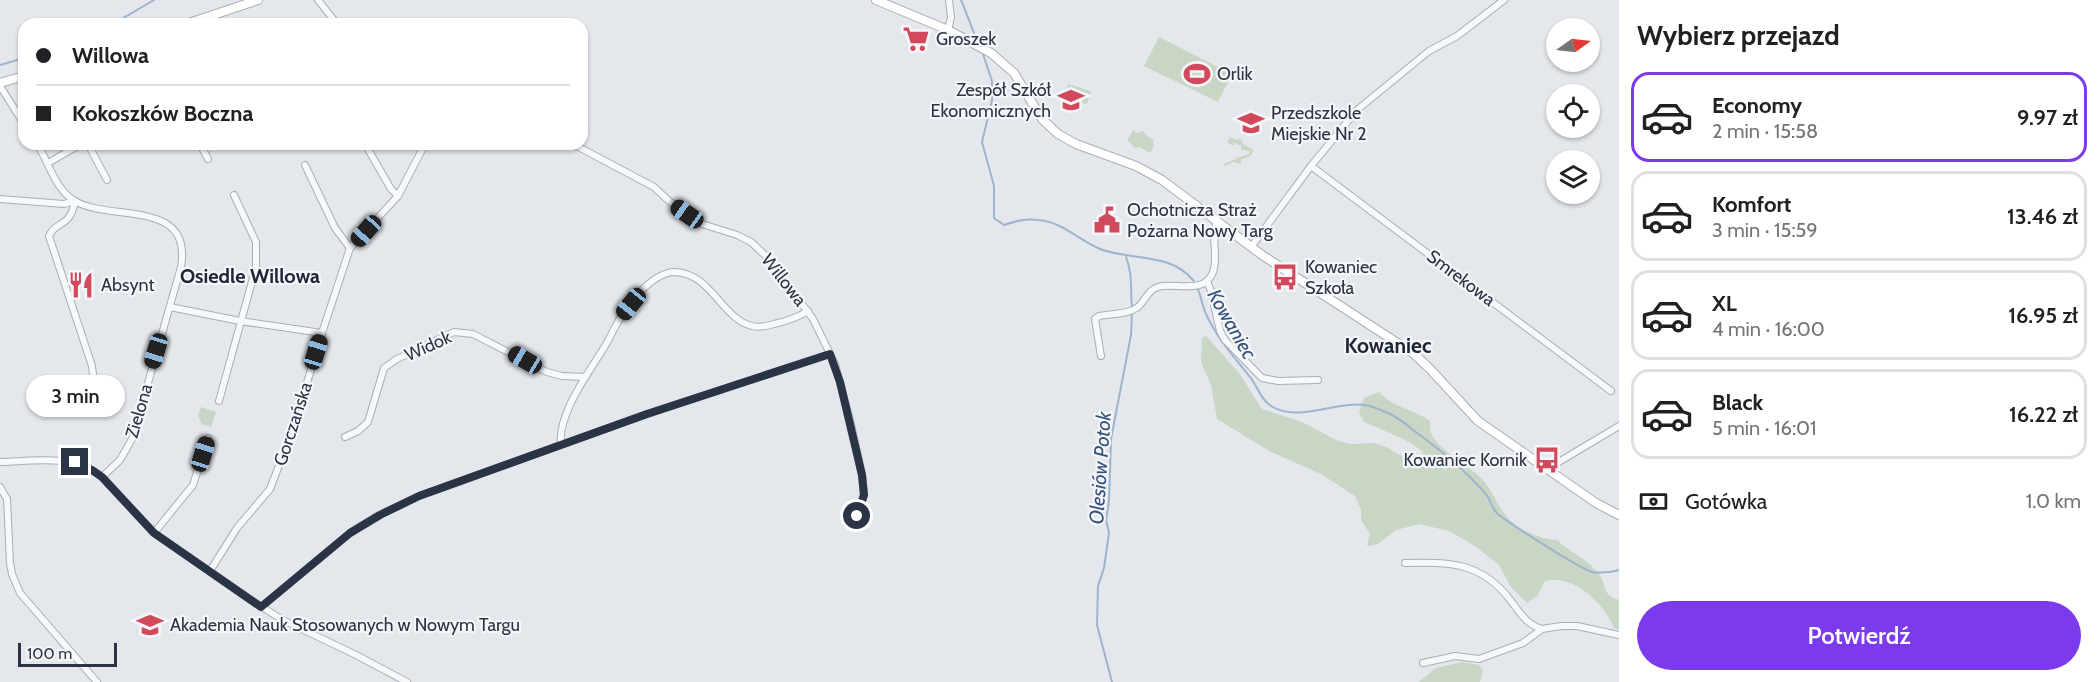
<!DOCTYPE html>
<html lang="pl">
<head>
<meta charset="utf-8">
<style>
	:root { --surface:#fff; --page:#f6f6f6; --text:#202124; --muted:#757577; --line:#e0e0e0; --accent:#7c3aed }
	body { margin:0; font-family:Cabin,sans-serif; background:var(--page); color:var(--text); height:100vh; display:flex; flex-direction:column; font-size:22px; white-space:nowrap }
	* { box-sizing:border-box; margin:0 }
	p { font-size:20px; color:var(--muted) }
	.icon { flex:none; width:33px; height:33px; fill:none; stroke:currentColor; stroke-width:2; stroke-linecap:round; stroke-linejoin:round }
	.map { position:relative; flex:1; overflow:hidden }
	.side { display:flex; flex-direction:column; background:var(--surface); width:480px }
	.side>* { flex:none }
	.guide { position:absolute; left:18px; top:18px; width:570px; height:132px; border-radius:18px; box-shadow:0 2px 4px #0004; display:grid; align-content:center; height:132px; padding:0 18px; background:var(--surface) }
	.needle { width:39px; rotate:76deg }
	.controls { position:absolute; left:1546px; top:18px; display:grid; gap:12px }
	.controls a { display:grid; place-items:center; width:54px; height:54px; border-radius:50%; background:var(--surface); box-shadow:0 2px 4px #0004; font-size:30px }
	.scale { position:absolute; left:18px; bottom:15px; width:99px; box-sizing:border-box; padding-left:6px; border:3px solid #2b3445; border-top:0; font-size:16px; line-height:21px; white-space:nowrap; color:#2b3445; -webkit-text-stroke:4px #f4f6f9; paint-order:stroke }
	.end { position:absolute; width:27px; height:27px; margin:-14px; border:8px solid #2b3445; background:#fff; box-shadow:0 0 0 3px #fff }
	.from { border-radius:50% }
	.bubble { position:absolute; height:42px; border-radius:21px; background:var(--surface); box-shadow:0 2px 4px #0004; font-size:20px; font-weight:600; line-height:42px; text-align:center }
	.car { position:absolute; width:18px; height:36px; margin:-18px -9px; border-radius:8px; box-shadow:0 0 4px 2px #0007; background:linear-gradient(#222 24%,#8ab4d8 0 40%,#222 0 76%,#8ab4d8 0 86%,#222 0) }
	.guide b { display:flex; align-items:center; gap:21px; height:57px; font-size:22px }
	.guide b+b { border-top:2px solid var(--line) }
	.guide i { width:15px; height:15px; background:var(--text) }
	ul { padding:0; list-style:none }
	li { display:flex; align-items:center; gap:18px; height:90px; margin:0 12px 9px; padding:0 6px; border:3px solid var(--line); border-radius:18px }
	li div { flex:1 }
	li b { display:block; font-size:22px }
	li em { font-style:normal; font-weight:600 }
	li.active { border-color:var(--accent) }
	li>.icon { width:54px; height:54px; stroke-width:1.5 }
	h2 { padding:0 18px; font-size:27px; line-height:72px }
	.pay { display:flex; align-items:center; gap:15px; height:66px; padding:0 18px; font-size:22px }
	.pay p { margin-inline-start:auto }
	.action { display:flex; gap:12px; margin-top:auto; padding:12px 18px }
	.action a { flex:1; height:69px; border-radius:36px; background:var(--accent); color:#fff; font-size:24px; font-weight:600; line-height:69px; text-align:center }
	main { display:flex; flex:1; min-height:0 }
	.map>svg:first-child { display:block }
	.green { fill:#c9d6c5 }
	.lines { fill:none; stroke-linecap:round; stroke-linejoin:round }
	.stream { stroke:#9fb4cc; stroke-width:2 }
	.street-casing { stroke:#a9aeb7; stroke-width:8 }
	.secondary-casing { stroke:#a9aeb7; stroke-width:10 }
	.street { stroke:#f7f8fa; stroke-width:6 }
	.secondary { stroke:#fff; stroke-width:8 }
	.route { stroke:#2b3445; stroke-width:8 }
	.labels { text-anchor:middle; dominant-baseline:central; stroke-width:4.5; stroke-linejoin:round; paint-order:stroke }
	.poi-label { font-size:18px; fill:#2b3445; stroke:#f4f6f9; text-anchor:start }
	.street-label { font-size:18px; fill:#2b3445; stroke:#f4f6f9 }
	.neighbourhood-label { font-size:20px; font-weight:bold; fill:#1d2536; stroke:#f4f6f9 }
	.water-label { font-size:20px; font-style:italic; fill:#34527a; stroke:#f4f6f9 }
	.quarter-label { font-size:21px; font-weight:bold; fill:#1d2536; stroke:#f4f6f9 }
</style>
</head>
<body>
<main>
<div class="map">
<svg width="1619" height="682" viewBox="0 0 1619 682">
	<rect width="100%" height="100%" fill="#e4e7ec"/>
	<!-- green -->
	<g class="green">
		<path d="M 1159,37 L 1232,74 L 1218,102 L 1144,66 Z"/>
		<path d="M 1068,84 L 1091,91 L 1087,104 L 1064,98 Z"/>
		<path d="M 1133,130 L 1137,133 L 1143,131 L 1147,136 L 1154,140 L 1153,143 L 1154,145 L 1150,153 L 1139,147 L 1134,148 L 1131,143 L 1127,141 Z"/>
		<path d="M 1230,137 L 1236,140 L 1241,139 L 1243,144 L 1254,150 L 1250,156 L 1242,159 L 1240,164 L 1234,162 L 1224,166 L 1223,164 L 1234,160 L 1237,157 L 1240,157 L 1249,154 L 1250,151 L 1241,150 L 1241,145 L 1237,145 L 1235,142 L 1233,146 L 1227,142 Z"/>
		<path d="M 1206,336 L 1239,373 L 1262,409 L 1302,422 L 1338,441 L 1351,444 L 1374,443 L 1386,447 L 1418,465 L 1424,461 L 1422,451 C 1404,437 1384,431 1364,422 L 1359,412 L 1364,398 L 1379,392 C 1393,408 1414,409 1430,421 C 1430,425 1430,432 1432,435 C 1437,448 1470,467 1481,478 C 1492,489 1495,501 1504,513 C 1514,528 1540,540 1557,540 C 1570,552 1591,561 1600,576 C 1607,587 1602,595 1619,600 L 1619,630 L 1614,628 C 1604,603 1574,574 1545,581 L 1538,595 L 1527,603 L 1511,587 L 1498,564 L 1475,546 L 1449,531 L 1419,524 L 1396,530 L 1378,544 L 1367,546 L 1370,534 L 1361,520 L 1361,510 L 1355,496 L 1321,474 L 1271,452 L 1217,419 L 1211,385 L 1201,362 L 1202,338 Z"/>
		<path d="M 201,407 L 216,412 L 211,427 L 202,424 L 198,416 Z"/>
		<path d="M 1462,662 L 1479,665 L 1483,671 L 1480,682 L 1419,682 L 1436,668 Z"/>
	</g>
	<g class="lines">
		<!-- stream -->
		<g class="stream">
			<path d="M 961,0 L 978,43"/>
			<path d="M 113,24 L 154,0"/>
			<path d="M 982,51 L 992,81 L 992,100 L 982,142 L 994,186 L 994,218 L 1004,225 C 1016,221 1026,218 1039,220 C 1062,222 1080,241 1100,249 C 1132,261 1169,252 1193,280 C 1201,290 1201,304 1206,314 C 1217,338 1234,357 1250,377 C 1258,387 1260,399 1271,406 C 1298,423 1335,401 1365,405 C 1373,406 1383,411 1390,414 C 1398,418 1406,424 1413,430 C 1438,448 1464,469 1485,493 C 1490,498 1491,506 1496,512 C 1501,519 1583,570 1592,572 C 1600,573 1612,572 1619,570"/>
			<path d="M 0,65 L 24,58"/>
			<path d="M 1126,257 C 1133,275 1130,288 1132,307"/>
			<path d="M 1112,682 L 1097,625 L 1098,586 L 1104,568 L 1109,533 L 1106,520 L 1109,501 L 1111,439 L 1131,335 L 1132,313"/>
		</g>
		<!-- street casing -->
		<g class="street-casing">
			<g id="street">
				<path d="M 318,0 L 337,24"/>
				<path d="M 948,30 L 951,17 L 949,0"/>
				<path d="M 0,86 L 24,124"/>
				<path d="M 37,144 C 49,162 55,190 75,201 C 110,222 193,198 181,267 L 132,439 L 120,460 L 102,477"/>
				<path d="M 88,144 L 107,180"/>
				<path d="M 200,144 L 208,159"/>
				<path d="M 365,144 L 391,189 L 398,196"/>
				<path d="M 573,144 L 654,187 L 669,201 L 699,223 L 737,235 L 751,242 L 768,258 L 813,319 L 835,364 L 851,424 L 862,475 L 864,495 L 857,516"/>
				<path d="M 48,163 L 81,144"/>
				<path d="M 305,165 L 335,228 L 350,248"/>
				<path d="M 1311,166 L 1611,391"/>
				<path d="M 0,199 L 64,204 L 75,201"/>
				<path d="M 75,201 C 70,229 56,220 49,236 L 92,366 L 95,391"/>
				<path d="M 1251,247 L 1311,166 L 1357,110 L 1429,51 L 1457,36 L 1504,0"/>
				<path d="M 1207,281 L 1211,291 L 1220,331 L 1225,340 L 1262,378 L 1278,381 L 1318,380"/>
				<path d="M 170,307 L 240,321 L 322,333"/>
				<path d="M 1101,356 L 1095,319 L 1099,316 C 1112,313 1129,315 1139,306 C 1146,299 1148,290 1158,287 C 1175,282 1205,295 1213,272 C 1219,256 1210,238 1217,222"/>
				<path d="M 219,401 L 256,267 L 256,242 L 234,195"/>
				<path d="M 345,437 L 358,431 L 368,422 L 384,368 L 397,359 L 454,332 L 473,334 L 547,372 L 562,376 L 585,377"/>
				<path d="M 561,445 C 557,414 590,371 605,346 C 610,338 613,330 618,322 C 627,304 653,272 675,272 C 711,273 722,319 752,326 C 759,328 767,326 774,324 C 787,321 797,318 808,311"/>
				<path d="M 0,462 C 36,461 72,454 102,477 L 154,533 L 253,601 L 281,619 L 356,655 L 407,682"/>
				<path d="M 1549,471 L 1557,463 L 1619,426"/>
				<path d="M 0,487 L 7,499 L 10,563 L 12,574 L 20,593 L 97,682"/>
				<path d="M 154,533 L 193,485 L 208,438"/>
				<path d="M 1405,563 C 1450,562 1482,562 1511,601 C 1521,614 1526,624 1542,629"/>
				<path d="M 210,571 L 237,528 L 270,489 L 293,429 L 322,333 L 350,248 L 398,196 L 425,144"/>
				<path d="M 261,607 L 350,533 L 379,515 L 419,496 L 647,414 L 830,354"/>
				<path d="M 1423,663 L 1455,656 L 1479,659 L 1523,643 L 1542,629 L 1561,626 L 1577,626 L 1619,635"/>
			</g>
		</g>
		<!-- secondary casing -->
		<g class="secondary-casing">
			<g id="secondary">
				<path d="M 876,0 L 948,30 L 991,53 L 1014,73 L 1042,119 L 1058,134 L 1076,144 L 1136,166 L 1162,180 L 1262,255 L 1413,353 L 1430,369 L 1478,421 L 1596,503 L 1619,515"/>
				<path d="M 186,24 L 258,0"/>
				<path d="M 0,83 L 24,76"/>
			</g>
		</g>
		<!-- street -->
		<use href="#street" class="street"/>
		<!-- secondary -->
		<use href="#secondary" class="secondary"/>
	</g>
	<g class="lines">
		<!-- route -->
		<path class="route" d="M 75,462 L 92,470 L 102,477 L 154,533 L 261,607 L 350,533 L 380,515 L 419,496 L 647,414 L 830,354 L 840,382 L 862,475 L 864,495 L 857,516"/>
	</g>
	<!-- icons -->
	<defs>
		<g id="supermarket-bare" transform="scale(2.07)"><path d="M-6-5.5h2.5l.6 2H6L4.5 2H-2.5L-4.4-4H-6ZM-1.5 3.2a1.3 1.3 0 1 0 .1 0ZM3 3.2a1.3 1.3 0 1 0 .1 0Z" fill="#d1495b" stroke="#f4f6f9" stroke-width="2.5" paint-order="stroke"/></g>
		<g id="stadium-bare" transform="scale(2.07)"><path d="M0-5a6.5 5 0 1 0 0 10a6.5 5 0 1 0 0-10ZM-3.5-1.8h7v3.6h-7Z" fill="#d1495b" stroke="#f4f6f9" stroke-width="2.5" paint-order="stroke"/></g>
		<g id="school-bare" transform="scale(2.07)"><path d="M0-5L7-2L0 1L-7-2ZM-4 1L0 2.5L4 1V4Q0 6-4 4Z" fill="#d1495b" stroke="#f4f6f9" stroke-width="2.5" paint-order="stroke"/></g>
		<g id="civic-bare" transform="scale(2.07)"><path d="M-.6-6.5H3V-4.5H.6V-3L4-1V1h2V6H-6V1h2V-1L-.6-3ZM-1.2 2.5V6h2.4V2.5Z" fill="#d1495b" stroke="#f4f6f9" stroke-width="2.5" paint-order="stroke"/></g>
		<g id="bus-bare" transform="scale(2.07)"><path d="M-5-6H5V4H4V6H2V4H-2V6H-4V4H-5ZM-3.5-4V0h7V-4ZM-3.5 1.2v1.5H-2V1.2ZM2 1.2v1.5H3.5V1.2Z" fill="#d1495b" stroke="#f4f6f9" stroke-width="2.5" paint-order="stroke"/></g>
		<g id="restaurant-bare" transform="scale(2.07)"><path d="M-5-6h1v4h1v-4h1v4h1v-4h1v5L-1.5 .5V6h-2V.5L-5-1ZM5-6V6H3V1.5H1.5Q1.5-4 5-6Z" fill="#d1495b" stroke="#f4f6f9" stroke-width="2.5" paint-order="stroke"/></g>
		<g id="university-bare" transform="scale(2.07)"><path d="M0-5L7-2L0 1L-7-2ZM-4 1L0 2.5L4 1V4Q0 6-4 4Z" fill="#d1495b" stroke="#f4f6f9" stroke-width="2.5" paint-order="stroke"/></g>
	</defs>
	<g fill-rule="evenodd">
		<use href="#supermarket-bare" x="916" y="39"/>
		<use href="#stadium-bare" x="1197" y="74"/>
		<use href="#school-bare" x="1071" y="100"/>
		<use href="#school-bare" x="1251" y="123"/>
		<use href="#civic-bare" x="1107" y="220"/>
		<use href="#bus-bare" x="1285" y="277"/>
		<use href="#restaurant-bare" x="81" y="285"/>
		<use href="#bus-bare" x="1547" y="460"/>
		<use href="#university-bare" x="150" y="625"/>
	</g>
	<g class="labels">
		<!-- poi labels -->
		<g class="poi-label">
			<text x="936" y="39">Groszek</text>
			<text x="1217" y="74">Orlik</text>
			<text x="1051" y="90" text-anchor="end">Zespół Szkół<tspan x="1051" dy="21">Ekonomicznych</tspan></text>
			<text x="1271" y="113">Przedszkole<tspan x="1271" dy="21">Miejskie Nr 2</tspan></text>
			<text x="1127" y="210">Ochotnicza Straż<tspan x="1127" dy="21">Pożarna Nowy Targ</tspan></text>
			<text x="1305" y="267">Kowaniec<tspan x="1305" dy="21">Szkoła</tspan></text>
			<text x="101" y="285">Absynt</text>
			<text x="1527" y="460" text-anchor="end">Kowaniec Kornik</text>
			<text x="170" y="625">Akademia Nauk Stosowanych w Nowym Targu</text>
		</g>
		<!-- street labels -->
		<g class="street-label">
			<text transform="translate(1461 278) rotate(37)">Smrekowa</text>
			<text transform="translate(784 280) rotate(52)">Willowa</text>
			<text transform="translate(428 346) rotate(-24)">Widok</text>
			<text transform="translate(139 411) rotate(-74)">Zielona</text>
			<text transform="translate(293 424) rotate(-72)">Gorczańska</text>
		</g>
		<!-- neighbourhood labels -->
		<g class="neighbourhood-label">
			<text x="250" y="276">Osiedle Willowa</text>
		</g>
		<!-- water labels -->
		<g class="water-label">
			<text transform="translate(1232 324) rotate(60)">Kowaniec</text>
			<text transform="translate(1100 468) rotate(-86)">Olesiów Potok</text>
		</g>
		<!-- quarter labels -->
		<g class="quarter-label">
			<text x="1388" y="345">Kowaniec</text>
		</g>
	</g>
</svg>
<div class="controls">
<a><svg class="needle" viewBox="-14 -14 28 28"><path d="M0-13l5 13h-10z" fill="#e53935"/><path d="M0 13l5-13h-10z" fill="#757577"/></svg></a>
<a><svg class="icon" aria-label="locate" viewBox="0 0 24 24"><circle cx="12" cy="12" r="6"/><path d="M12 2v4M12 18v4M2 12h4M18 12h4"/></svg></a>
<a><svg class="icon" aria-label="layers" viewBox="0 0 24 24"><path d="M12 4l9 5-9 5-9-5zM3 14l9 5 9-5"/></svg></a>
</div>
<div class="scale">100 m</div>
<i class="end from" style="left:857px;top:516px"></i>
<i class="end" style="left:75px;top:462px"></i>
<div class="bubble" style="left:26px;top:375px;width:99px">3 min</div>
<i class="car" style="left:687px;top:214px;rotate:305deg"></i>
<i class="car" style="left:366px;top:231px;rotate:222deg"></i>
<i class="car" style="left:631px;top:304px;rotate:219deg"></i>
<i class="car" style="left:156px;top:351px;rotate:197deg"></i>
<i class="car" style="left:316px;top:352px;rotate:17deg"></i>
<i class="car" style="left:525px;top:360px;rotate:300deg"></i>
<i class="car" style="left:203px;top:454px;rotate:17deg"></i>
<div class="guide">
<b><i class="from"></i>Willowa</b>
<b><i></i>Kokoszków Boczna</b>
</div>
</div>
<section class="side">
<h2>Wybierz przejazd</h2>
<ul>
<li class="active"><svg class="icon" aria-label="car" viewBox="0 0 24 24"><path d="M5 17H2v-5l4-1 3-4h7l3 4 3 1v5h-3M9 17h6M6 11h13"/><circle cx="7" cy="17" r="2"/><circle cx="17" cy="17" r="2"/></svg><div><b>Economy</b><p>2 min · 15:58</p></div><em>9.97 zł</em></li>
<li><svg class="icon" aria-label="car" viewBox="0 0 24 24"><path d="M5 17H2v-5l4-1 3-4h7l3 4 3 1v5h-3M9 17h6M6 11h13"/><circle cx="7" cy="17" r="2"/><circle cx="17" cy="17" r="2"/></svg><div><b>Komfort</b><p>3 min · 15:59</p></div><em>13.46 zł</em></li>
<li><svg class="icon" aria-label="car" viewBox="0 0 24 24"><path d="M5 17H2v-5l4-1 3-4h7l3 4 3 1v5h-3M9 17h6M6 11h13"/><circle cx="7" cy="17" r="2"/><circle cx="17" cy="17" r="2"/></svg><div><b>XL</b><p>4 min · 16:00</p></div><em>16.95 zł</em></li>
<li><svg class="icon" aria-label="car" viewBox="0 0 24 24"><path d="M5 17H2v-5l4-1 3-4h7l3 4 3 1v5h-3M9 17h6M6 11h13"/><circle cx="7" cy="17" r="2"/><circle cx="17" cy="17" r="2"/></svg><div><b>Black</b><p>5 min · 16:01</p></div><em>16.22 zł</em></li>
</ul>
<div class="pay"><svg class="icon" aria-label="cash" viewBox="0 0 24 24"><path d="M3 7h18v10H3z"/><circle cx="12" cy="12" r="2"/></svg>Gotówka<p>1.0 km</p></div>
<div class="action"><a>Potwierdź</a></div>
</section>
</main>
</body>
</html>
